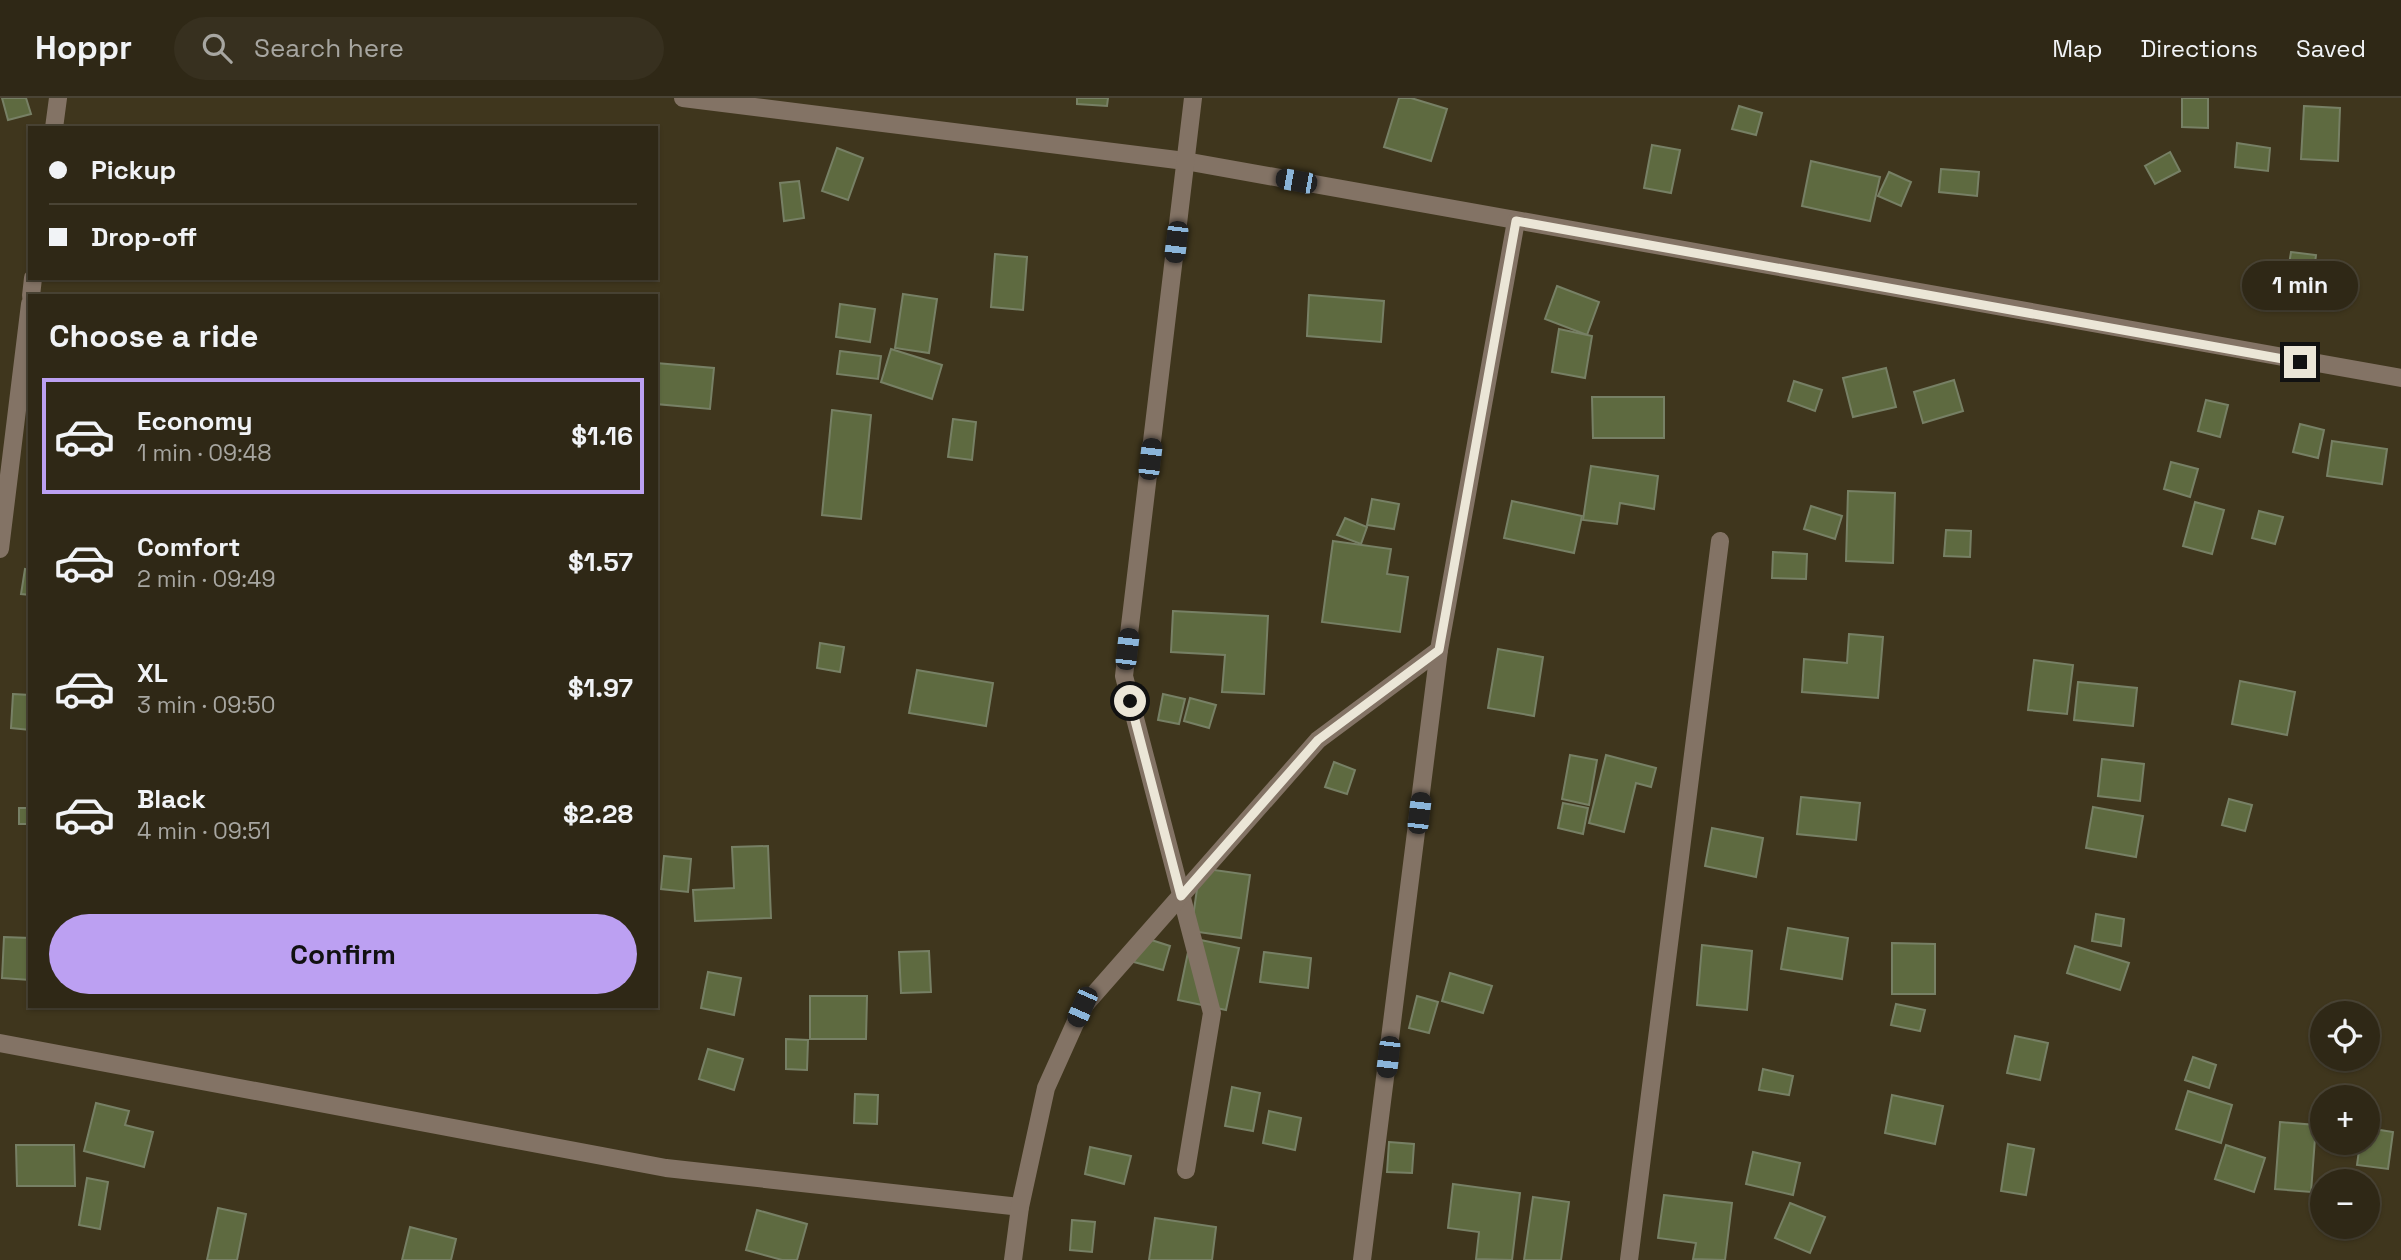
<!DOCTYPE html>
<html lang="en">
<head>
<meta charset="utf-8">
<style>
	:root { --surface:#2f2816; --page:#37301f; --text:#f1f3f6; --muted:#a7a6a1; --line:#4a4435; --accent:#bca0f2 }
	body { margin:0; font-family:"Space Grotesk",sans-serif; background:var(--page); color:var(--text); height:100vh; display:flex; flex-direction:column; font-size:26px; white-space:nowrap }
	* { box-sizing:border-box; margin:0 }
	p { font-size:23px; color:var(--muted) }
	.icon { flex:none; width:38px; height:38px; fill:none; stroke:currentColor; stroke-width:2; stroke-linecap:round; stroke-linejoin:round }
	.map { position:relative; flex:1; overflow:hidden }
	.drawer { position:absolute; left:28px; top:196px; width:630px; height:714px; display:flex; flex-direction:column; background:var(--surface); border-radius:0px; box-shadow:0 2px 5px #0004,0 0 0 2px var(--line) }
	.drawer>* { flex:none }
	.top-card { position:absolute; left:28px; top:28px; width:630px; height:154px; border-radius:0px; box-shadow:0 2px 5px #0004,0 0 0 2px var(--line); display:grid; align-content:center; height:154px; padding:0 21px; background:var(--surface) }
	.fabs { position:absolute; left:2310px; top:903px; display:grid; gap:14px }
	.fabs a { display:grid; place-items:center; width:70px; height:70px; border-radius:50%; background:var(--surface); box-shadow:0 2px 5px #0004,0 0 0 2px var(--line); font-size:35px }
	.end { position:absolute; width:32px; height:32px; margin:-16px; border:9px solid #ebe6d7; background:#111; box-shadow:0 0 0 4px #111 }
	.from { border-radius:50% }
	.bubble { position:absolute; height:49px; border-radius:24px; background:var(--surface); box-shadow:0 2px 5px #0004,0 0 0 2px var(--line); font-size:23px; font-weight:700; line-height:49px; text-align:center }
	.car { position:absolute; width:21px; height:42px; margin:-21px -10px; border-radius:9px; box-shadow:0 0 5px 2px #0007; background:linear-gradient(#222 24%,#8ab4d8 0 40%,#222 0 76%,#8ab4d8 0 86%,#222 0) }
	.top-card b { display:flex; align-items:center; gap:24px; height:66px; font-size:26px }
	.top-card b+b { border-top:2px solid var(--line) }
	.top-card i { width:18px; height:18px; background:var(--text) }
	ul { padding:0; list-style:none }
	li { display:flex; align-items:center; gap:21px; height:116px; margin:0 14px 10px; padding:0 7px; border:4px solid transparent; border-radius:0px }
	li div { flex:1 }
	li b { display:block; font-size:26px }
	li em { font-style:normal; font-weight:700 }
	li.on { border-color:var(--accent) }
	li>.icon { width:63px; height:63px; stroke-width:1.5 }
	h2 { padding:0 21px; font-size:32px; line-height:84px }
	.button { display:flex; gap:14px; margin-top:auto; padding:14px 21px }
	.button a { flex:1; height:80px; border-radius:42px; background:var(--accent); color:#111; font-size:28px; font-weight:700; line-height:80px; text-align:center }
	header { display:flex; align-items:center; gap:42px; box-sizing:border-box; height:98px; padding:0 35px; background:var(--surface); border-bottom:2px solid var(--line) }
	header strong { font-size:33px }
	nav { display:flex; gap:38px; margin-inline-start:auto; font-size:24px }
	.search { width:490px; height:63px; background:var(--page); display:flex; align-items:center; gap:18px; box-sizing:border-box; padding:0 24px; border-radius:38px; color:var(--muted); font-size:26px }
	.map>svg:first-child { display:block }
	.building { fill:#5e6a40; stroke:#778065; stroke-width:2 }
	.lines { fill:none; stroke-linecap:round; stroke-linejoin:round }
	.minor { stroke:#837365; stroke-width:18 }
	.route { stroke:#ebe6d7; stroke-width:9 }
</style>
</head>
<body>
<header>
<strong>Hoppr</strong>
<div class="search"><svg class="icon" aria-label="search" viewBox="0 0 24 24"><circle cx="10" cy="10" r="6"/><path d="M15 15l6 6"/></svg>Search here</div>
<nav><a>Map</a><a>Directions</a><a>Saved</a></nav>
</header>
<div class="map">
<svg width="2401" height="1162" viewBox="0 0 2401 1162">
	<rect width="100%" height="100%" fill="#3f361d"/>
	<!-- building -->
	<g class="building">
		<path d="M 2,0 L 26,0 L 31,16 L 8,22 Z"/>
		<path d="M 1077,0 L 1108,0 L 1107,8 L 1077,6 Z"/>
		<path d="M 1399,0 L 1411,0 L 1447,11 L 1431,63 L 1384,49 Z"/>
		<path d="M 2182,0 L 2208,0 L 2208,30 L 2182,29 Z"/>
		<path d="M 1739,8 L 1762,15 L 1756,37 L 1732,31 Z"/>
		<path d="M 2304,8 L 2340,10 L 2338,63 L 2301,61 Z"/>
		<path d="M 2237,45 L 2270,50 L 2268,73 L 2235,69 Z"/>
		<path d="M 1652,47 L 1680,52 L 1671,95 L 1644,90 Z"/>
		<path d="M 837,50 L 863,60 L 848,102 L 822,93 Z"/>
		<path d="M 2170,54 L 2180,73 L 2155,86 L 2145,68 Z"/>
		<path d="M 1811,63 L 1880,79 L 1870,123 L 1802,108 Z"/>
		<path d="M 1941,71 L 1979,74 L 1977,98 L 1939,94 Z"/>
		<path d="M 1889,74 L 1911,84 L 1901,108 L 1878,98 Z"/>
		<path d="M 799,83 L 804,120 L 784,123 L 780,85 Z"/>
		<path d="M 2291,154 L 2316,157 L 2312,189 L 2286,185 Z"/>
		<path d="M 995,156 L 1027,159 L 1023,212 L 991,209 Z"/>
		<path d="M 1557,188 L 1599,204 L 1587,237 L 1545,221 Z"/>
		<path d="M 903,196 L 937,201 L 929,255 L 895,250 Z"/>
		<path d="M 1309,197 L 1384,203 L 1381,244 L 1307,238 Z"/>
		<path d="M 840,206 L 875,211 L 870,244 L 836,239 Z"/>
		<path d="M 1559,231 L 1592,238 L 1585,280 L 1552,274 Z"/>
		<path d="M 891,251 L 942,267 L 932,301 L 881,284 Z"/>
		<path d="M 840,253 L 881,258 L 878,281 L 837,276 Z"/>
		<path d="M 656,265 L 714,270 L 710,311 L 656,306 Z"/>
		<path d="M 1886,270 L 1896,309 L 1853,319 L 1843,280 Z"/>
		<path d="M 1954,282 L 1963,313 L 1923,325 L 1914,294 Z"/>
		<path d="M 1794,283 L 1822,292 L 1815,313 L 1788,303 Z"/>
		<path d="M 1592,299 L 1664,299 L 1664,340 L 1593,340 Z"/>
		<path d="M 2206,302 L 2228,307 L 2220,339 L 2198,333 Z"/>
		<path d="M 832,312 L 871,317 L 861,421 L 822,417 Z"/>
		<path d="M 953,321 L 976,324 L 972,362 L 948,359 Z"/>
		<path d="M 2300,326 L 2324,332 L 2318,360 L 2293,354 Z"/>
		<path d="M 2332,343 L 2387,351 L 2382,386 L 2327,378 Z"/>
		<path d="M 2171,364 L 2198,371 L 2190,399 L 2164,391 Z"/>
		<path d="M 1591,368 L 1658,378 L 1654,411 L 1620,405 L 1617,426 L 1583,422 Z"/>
		<path d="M 1848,393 L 1895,395 L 1893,465 L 1846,463 Z"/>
		<path d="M 1372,401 L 1399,406 L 1394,431 L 1367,427 Z"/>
		<path d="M 1512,403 L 1582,418 L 1574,455 L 1504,440 Z"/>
		<path d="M 2195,404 L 2224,412 L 2212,456 L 2183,448 Z"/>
		<path d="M 1811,408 L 1842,418 L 1835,441 L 1804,431 Z"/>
		<path d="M 2259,413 L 2283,419 L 2275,446 L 2252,440 Z"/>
		<path d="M 1345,420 L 1367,429 L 1361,446 L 1337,437 Z"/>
		<path d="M 1946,432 L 1971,433 L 1970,459 L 1944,458 Z"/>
		<path d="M 1333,443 L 1391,451 L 1387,476 L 1408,479 L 1400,534 L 1322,524 Z"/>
		<path d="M 1773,454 L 1807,456 L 1806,481 L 1772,480 Z"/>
		<path d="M 25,471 L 30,472 L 30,497 L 21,496 Z"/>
		<path d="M 1173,513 L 1268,518 L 1264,596 L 1222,594 L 1225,557 L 1171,554 Z"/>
		<path d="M 1849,536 L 1883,539 L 1878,600 L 1802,594 L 1804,561 L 1847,565 Z"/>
		<path d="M 820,545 L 844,549 L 840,574 L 817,570 Z"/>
		<path d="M 1498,551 L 1543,559 L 1534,618 L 1488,610 Z"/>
		<path d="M 2034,562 L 2073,567 L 2067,616 L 2028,612 Z"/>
		<path d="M 917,572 L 993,585 L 986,628 L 909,615 Z"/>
		<path d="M 2240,583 L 2295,594 L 2287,637 L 2232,626 Z"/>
		<path d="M 2078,584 L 2137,590 L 2133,628 L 2074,622 Z"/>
		<path d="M 13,596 L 30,597 L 30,632 L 11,630 Z"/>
		<path d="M 1163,596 L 1185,601 L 1179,626 L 1158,622 Z"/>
		<path d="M 1190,600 L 1216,607 L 1209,630 L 1184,623 Z"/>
		<path d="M 1570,657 L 1597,662 L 1589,707 L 1562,701 Z"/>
		<path d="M 1606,657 L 1656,670 L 1651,689 L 1636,685 L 1624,734 L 1589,725 Z"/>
		<path d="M 2102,661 L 2144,666 L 2140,703 L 2098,698 Z"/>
		<path d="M 1334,664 L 1355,672 L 1347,696 L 1325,689 Z"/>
		<path d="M 1801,699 L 1860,705 L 1856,742 L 1797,736 Z"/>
		<path d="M 2229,701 L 2252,707 L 2245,733 L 2222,727 Z"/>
		<path d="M 1563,705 L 1588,710 L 1583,736 L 1558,730 Z"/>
		<path d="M 2093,709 L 2143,718 L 2136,759 L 2086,750 Z"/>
		<rect x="19" y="710" width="11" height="16"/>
		<path d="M 1712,730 L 1763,740 L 1756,779 L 1705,768 Z"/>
		<path d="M 768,748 L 771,820 L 695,823 L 693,792 L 734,790 L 732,749 Z"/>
		<path d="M 664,758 L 691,761 L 688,794 L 661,791 Z"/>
		<path d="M 1200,770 L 1250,777 L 1241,840 L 1191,833 Z"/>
		<path d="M 2096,816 L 2124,821 L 2121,848 L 2092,843 Z"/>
		<path d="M 1788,830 L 1848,840 L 1842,881 L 1781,871 Z"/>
		<path d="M 4,839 L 30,840 L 30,882 L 2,880 Z"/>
		<path d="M 1142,839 L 1170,848 L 1163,872 L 1134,864 Z"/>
		<path d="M 1191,840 L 1239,850 L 1226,912 L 1178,902 Z"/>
		<path d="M 1892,845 L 1935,846 L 1935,896 L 1892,896 Z"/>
		<path d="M 1702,847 L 1752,853 L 1747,912 L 1697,907 Z"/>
		<path d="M 2075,848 L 2129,865 L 2120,892 L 2067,875 Z"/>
		<path d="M 929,853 L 931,894 L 901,895 L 899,854 Z"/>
		<path d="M 1264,854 L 1311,860 L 1308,890 L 1260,884 Z"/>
		<path d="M 708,874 L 741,880 L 734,917 L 701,910 Z"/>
		<path d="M 1450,875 L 1492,888 L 1483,915 L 1442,903 Z"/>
		<path d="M 810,898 L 867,898 L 866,941 L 810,941 Z"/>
		<path d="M 1417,898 L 1438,904 L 1429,935 L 1409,930 Z"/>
		<path d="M 1896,906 L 1925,912 L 1920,933 L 1891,927 Z"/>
		<path d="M 2015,938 L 2048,945 L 2040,982 L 2007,975 Z"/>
		<path d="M 786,941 L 808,942 L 807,972 L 786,971 Z"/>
		<path d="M 708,951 L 743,961 L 734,992 L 699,981 Z"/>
		<path d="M 2193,959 L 2216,967 L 2209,990 L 2185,982 Z"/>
		<path d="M 1763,971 L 1793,978 L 1789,997 L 1759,992 Z"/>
		<path d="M 1232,989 L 1260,995 L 1253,1033 L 1225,1028 Z"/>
		<path d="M 2188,993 L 2232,1007 L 2221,1045 L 2176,1031 Z"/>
		<path d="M 855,996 L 878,997 L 877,1026 L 854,1025 Z"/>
		<path d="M 1892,997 L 1943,1008 L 1935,1046 L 1885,1035 Z"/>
		<path d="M 96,1005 L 129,1013 L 125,1027 L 153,1034 L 144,1069 L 84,1053 Z"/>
		<path d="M 1269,1013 L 1301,1020 L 1295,1052 L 1263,1045 Z"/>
		<path d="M 2280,1024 L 2316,1027 L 2311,1094 L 2275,1091 Z"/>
		<path d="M 2368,1030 L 2393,1034 L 2388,1071 L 2357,1067 L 2360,1045 L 2368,1045 Z"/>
		<path d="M 1389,1044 L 1414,1046 L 1412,1075 L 1387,1074 Z"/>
		<path d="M 2008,1046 L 2034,1051 L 2026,1097 L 2001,1093 Z"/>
		<path d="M 16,1047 L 74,1047 L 75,1088 L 17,1088 Z"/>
		<path d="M 2226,1047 L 2265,1060 L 2254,1094 L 2215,1081 Z"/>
		<path d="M 1090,1049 L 1131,1058 L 1124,1086 L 1085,1076 Z"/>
		<path d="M 1753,1054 L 1800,1065 L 1793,1097 L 1746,1086 Z"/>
		<path d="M 87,1080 L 108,1084 L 100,1131 L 79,1127 Z"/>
		<path d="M 1453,1086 L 1520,1095 L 1512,1162 L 1476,1161 L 1479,1134 L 1448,1130 Z"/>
		<path d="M 1664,1097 L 1732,1105 L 1725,1162 L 1693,1161 L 1696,1145 L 1658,1140 Z"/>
		<path d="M 1533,1099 L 1569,1104 L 1561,1162 L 1524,1162 Z"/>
		<path d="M 1790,1105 L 1825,1119 L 1810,1155 L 1775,1140 Z"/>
		<path d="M 218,1110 L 246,1116 L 237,1162 L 207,1162 Z"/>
		<path d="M 757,1112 L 807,1126 L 797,1162 L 782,1162 L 746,1152 Z"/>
		<path d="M 1155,1120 L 1216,1129 L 1212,1162 L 1149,1162 Z"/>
		<path d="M 1072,1122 L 1095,1124 L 1092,1154 L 1070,1152 Z"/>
		<path d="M 410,1129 L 456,1141 L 451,1162 L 402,1162 Z"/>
	</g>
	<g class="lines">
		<!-- minor -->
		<g class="minor">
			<path d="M 683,0 L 1185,63 L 2401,280"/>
			<path d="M 54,30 L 58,0"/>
			<path d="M 31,198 L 33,180"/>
			<path d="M 0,451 L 30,206"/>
			<path d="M 0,945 L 666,1070 L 1020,1109"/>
			<path d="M 1186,1072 L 1212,915 L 1124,578 L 1193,0"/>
			<path d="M 1013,1162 L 1020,1109 L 1046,990 L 1082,910 L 1318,642 L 1439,552"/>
			<path d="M 1362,1162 L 1439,552 L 1516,123"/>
			<path d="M 1629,1162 L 1720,443"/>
		</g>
	</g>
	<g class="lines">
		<!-- route -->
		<path class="route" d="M 1130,603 L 1181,798 L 1318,642 L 1439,552 L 1516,123 L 2300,264"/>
	</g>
</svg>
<div class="fabs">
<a><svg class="icon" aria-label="locate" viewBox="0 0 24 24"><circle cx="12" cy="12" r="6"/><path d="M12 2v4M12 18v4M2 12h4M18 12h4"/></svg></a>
<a>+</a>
<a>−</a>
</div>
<i class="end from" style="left:1130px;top:603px"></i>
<i class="end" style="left:2300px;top:264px"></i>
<div class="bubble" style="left:2242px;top:163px;width:116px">1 min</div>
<i class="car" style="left:1296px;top:83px;rotate:280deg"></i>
<i class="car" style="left:1176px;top:144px;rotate:187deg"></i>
<i class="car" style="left:1150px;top:361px;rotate:7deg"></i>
<i class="car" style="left:1127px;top:551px;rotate:7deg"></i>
<i class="car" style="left:1419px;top:715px;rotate:7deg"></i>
<i class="car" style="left:1082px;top:909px;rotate:204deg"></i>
<i class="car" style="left:1388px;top:959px;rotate:187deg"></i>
<div class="top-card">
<b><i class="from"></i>Pickup</b>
<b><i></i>Drop-off</b>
</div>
<section class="drawer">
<h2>Choose a ride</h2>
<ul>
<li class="on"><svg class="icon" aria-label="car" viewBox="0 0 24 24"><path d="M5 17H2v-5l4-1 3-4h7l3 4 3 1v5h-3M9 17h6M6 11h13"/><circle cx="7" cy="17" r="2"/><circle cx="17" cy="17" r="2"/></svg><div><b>Economy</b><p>1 min · 09:48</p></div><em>$1.16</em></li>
<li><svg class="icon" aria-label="car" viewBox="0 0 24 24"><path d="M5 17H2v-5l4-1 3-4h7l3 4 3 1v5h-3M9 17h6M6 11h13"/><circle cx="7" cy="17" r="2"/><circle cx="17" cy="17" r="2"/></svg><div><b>Comfort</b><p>2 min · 09:49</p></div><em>$1.57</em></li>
<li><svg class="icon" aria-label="car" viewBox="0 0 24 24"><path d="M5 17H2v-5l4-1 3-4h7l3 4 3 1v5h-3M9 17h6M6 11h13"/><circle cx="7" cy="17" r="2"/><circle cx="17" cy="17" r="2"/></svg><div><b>XL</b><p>3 min · 09:50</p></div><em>$1.97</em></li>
<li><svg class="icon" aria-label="car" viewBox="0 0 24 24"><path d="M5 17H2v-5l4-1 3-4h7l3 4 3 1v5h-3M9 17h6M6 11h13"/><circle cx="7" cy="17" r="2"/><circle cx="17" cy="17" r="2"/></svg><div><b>Black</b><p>4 min · 09:51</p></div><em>$2.28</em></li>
</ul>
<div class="button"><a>Confirm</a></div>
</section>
</div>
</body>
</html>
